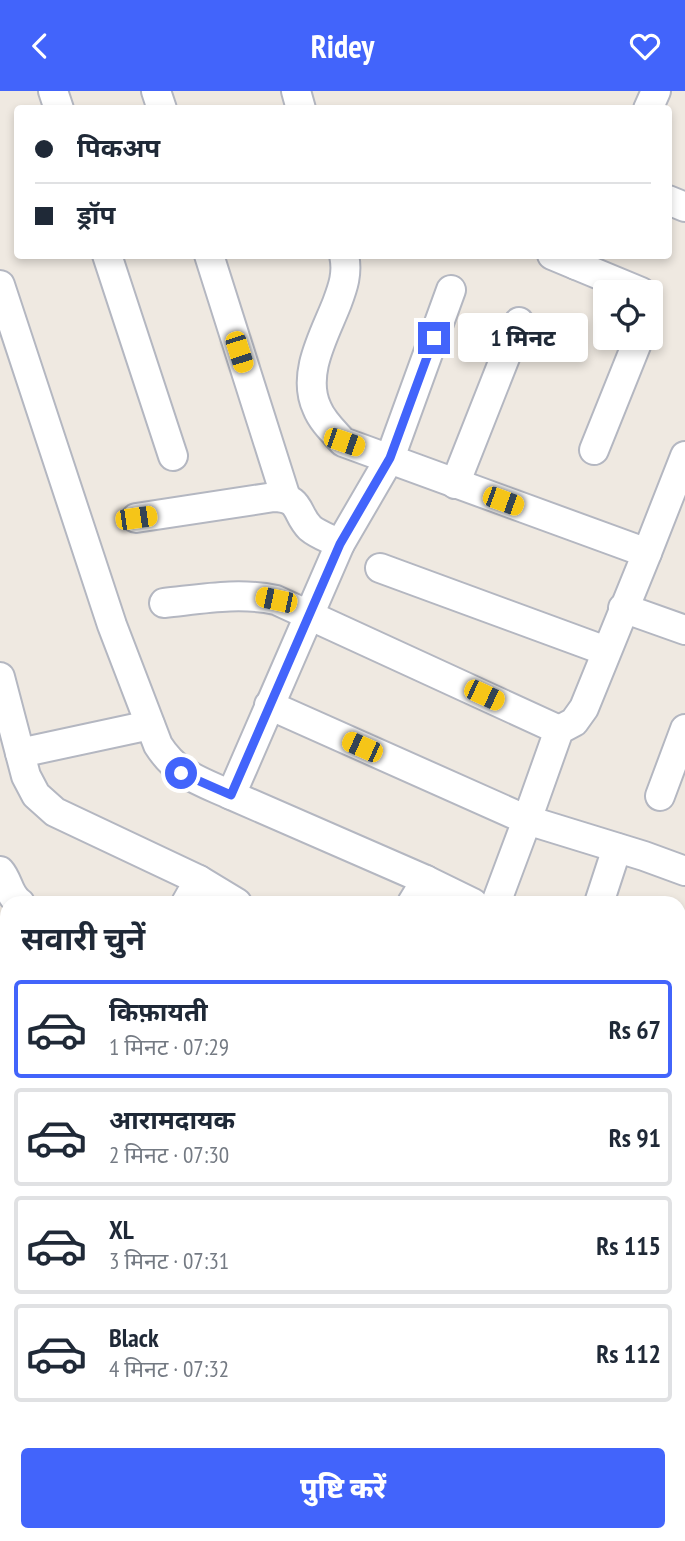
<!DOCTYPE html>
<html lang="hi">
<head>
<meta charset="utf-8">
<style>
	:root { --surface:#fff; --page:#f2f2f3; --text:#1f2937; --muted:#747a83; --line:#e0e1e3; --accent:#4264fb }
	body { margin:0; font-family:"PT Sans Narrow","Noto Sans Devanagari",sans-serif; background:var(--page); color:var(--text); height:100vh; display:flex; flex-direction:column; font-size:26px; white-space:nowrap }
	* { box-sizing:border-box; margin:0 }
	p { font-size:23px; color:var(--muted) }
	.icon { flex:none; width:38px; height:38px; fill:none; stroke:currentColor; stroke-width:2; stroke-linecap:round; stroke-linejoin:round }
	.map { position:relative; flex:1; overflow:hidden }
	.side { position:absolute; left:0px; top:805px; width:686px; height:646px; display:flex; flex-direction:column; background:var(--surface); border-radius:21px 21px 0 0; box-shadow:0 4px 10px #0003 }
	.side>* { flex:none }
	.guide { position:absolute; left:14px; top:14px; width:658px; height:154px; border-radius:7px; box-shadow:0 4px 10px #0003; display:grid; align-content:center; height:154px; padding:0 21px; background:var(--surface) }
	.tools { position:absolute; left:593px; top:189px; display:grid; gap:14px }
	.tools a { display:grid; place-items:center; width:70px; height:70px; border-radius:7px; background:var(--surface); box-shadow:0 4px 10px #0003; font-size:35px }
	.end { position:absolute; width:32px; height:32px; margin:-16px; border:9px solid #4264fb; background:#fff; box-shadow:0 0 0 4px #fff }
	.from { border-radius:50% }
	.bubble { position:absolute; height:49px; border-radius:7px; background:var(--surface); box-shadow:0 4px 10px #0003; font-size:23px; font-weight:800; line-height:49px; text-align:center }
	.car { position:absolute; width:21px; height:42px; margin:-21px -10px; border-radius:9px; box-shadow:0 0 5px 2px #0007; background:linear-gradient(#f5c518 24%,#345 0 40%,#f5c518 0 76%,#345 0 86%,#f5c518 0) }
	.guide b { display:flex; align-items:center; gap:24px; height:66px; font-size:26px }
	.guide b+b { border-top:2px solid var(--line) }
	.guide i { width:18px; height:18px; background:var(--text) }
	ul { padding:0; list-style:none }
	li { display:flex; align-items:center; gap:21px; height:98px; margin:0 14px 10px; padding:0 7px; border:4px solid var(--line); border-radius:7px }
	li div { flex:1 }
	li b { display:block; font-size:26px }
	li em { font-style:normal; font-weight:800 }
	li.selected { border-color:var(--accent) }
	li>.icon { width:63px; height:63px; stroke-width:1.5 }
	h2 { padding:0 21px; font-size:32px; line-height:84px }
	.action { display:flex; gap:14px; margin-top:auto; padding:14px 21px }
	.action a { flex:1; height:80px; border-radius:7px; background:var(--accent); color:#fff; font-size:28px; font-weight:800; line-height:80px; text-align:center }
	header { display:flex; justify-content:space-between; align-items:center; height:91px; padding:0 21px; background:var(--accent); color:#fff; font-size:32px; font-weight:800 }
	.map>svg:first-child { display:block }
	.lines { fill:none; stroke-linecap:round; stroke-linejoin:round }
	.minor-casing { stroke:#b4b7c1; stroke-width:32 }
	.minor { stroke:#fff; stroke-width:28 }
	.route { stroke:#4264fb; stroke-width:9 }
</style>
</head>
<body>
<header><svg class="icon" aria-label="back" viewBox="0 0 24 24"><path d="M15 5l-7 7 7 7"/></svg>Ridey<svg class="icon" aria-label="heart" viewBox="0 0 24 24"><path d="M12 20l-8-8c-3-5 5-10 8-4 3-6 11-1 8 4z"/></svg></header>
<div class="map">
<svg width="685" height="1450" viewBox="0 0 685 1450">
	<rect width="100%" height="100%" fill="#efe9e1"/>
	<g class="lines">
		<!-- minor casing -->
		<g class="minor-casing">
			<g id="minor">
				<path d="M 53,0 L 59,18"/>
				<path d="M 156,0 L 162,18"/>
				<path d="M 296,0 L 301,18"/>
				<path d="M 648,18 L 656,0"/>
				<path d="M 668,109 L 685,116"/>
				<path d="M 107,164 L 173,365"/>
				<path d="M 209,164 L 286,407"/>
				<path d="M 344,164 C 348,182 343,196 337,212 C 325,243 301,283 317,317 C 322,330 334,341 343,351 L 647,462 L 685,365"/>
				<path d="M 552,164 L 576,174"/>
				<path d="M 580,164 L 576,174 L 641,201"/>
				<path d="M 0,194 L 112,534 L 158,654 C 177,684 200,690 231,704"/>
				<path d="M 451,199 L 390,367 L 340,453 L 231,704 L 426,789 L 473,812"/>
				<path d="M 594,359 L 639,247"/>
				<path d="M 455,393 L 519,231"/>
				<path d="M 136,427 L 274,406 C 302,407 295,422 310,437 C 318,444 331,448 340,453"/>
				<path d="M 647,462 L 584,617 L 574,631 L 559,639 L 527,729 L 644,765 L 685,780"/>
				<path d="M 380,477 L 606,560"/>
				<path d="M 164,512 C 202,508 239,501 276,509 L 559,639"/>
				<path d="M 623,517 L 685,539"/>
				<path d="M 0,586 L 26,685 L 36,704 L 55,721 L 199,789 L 186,812"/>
				<path d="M 269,614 L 527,729 L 496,812"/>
				<path d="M 20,662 L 150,634"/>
				<path d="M 660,705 L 685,638"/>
				<path d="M 0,780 C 9,790 8,804 20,812"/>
				<path d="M 199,789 L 237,812"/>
				<path d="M 412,812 L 426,789"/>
				<path d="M 599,812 L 617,757"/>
				<path d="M 0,913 L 7,916"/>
				<path d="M 679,1090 L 685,1090"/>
				<path d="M 0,1102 L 7,1094"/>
				<path d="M 679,1181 L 685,1181"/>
				<path d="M 0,1211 L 7,1218"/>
				<path d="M 679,1279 L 685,1279"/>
				<path d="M 0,1335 L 7,1342"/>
				<path d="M 679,1375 L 685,1374"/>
				<path d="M 0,1381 L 7,1375"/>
				<path d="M 95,1444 L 103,1450"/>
				<path d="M 252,1444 L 256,1450"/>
				<path d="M 371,1444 L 374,1450"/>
				<path d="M 472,1444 L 476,1450"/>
				<path d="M 564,1444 L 566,1450"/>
				<path d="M 661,1444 L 665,1450"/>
			</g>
		</g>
		<!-- minor -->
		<use href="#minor" class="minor"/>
	</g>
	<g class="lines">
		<!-- route -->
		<path class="route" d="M 181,682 L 231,704 L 340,453 L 390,367 L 434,247"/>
	</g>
</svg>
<div class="tools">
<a><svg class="icon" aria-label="locate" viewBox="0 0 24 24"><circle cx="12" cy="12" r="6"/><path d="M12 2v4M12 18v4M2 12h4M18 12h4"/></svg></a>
</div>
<i class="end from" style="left:181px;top:682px"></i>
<i class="end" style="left:434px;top:247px"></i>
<div class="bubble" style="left:458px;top:222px;width:130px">1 मिनट</div>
<i class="car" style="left:239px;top:261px;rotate:162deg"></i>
<i class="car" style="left:344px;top:351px;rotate:109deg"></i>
<i class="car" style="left:503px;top:410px;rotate:110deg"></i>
<i class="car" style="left:136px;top:427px;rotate:82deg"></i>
<i class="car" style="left:276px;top:509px;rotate:282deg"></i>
<i class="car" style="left:484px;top:604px;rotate:115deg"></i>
<i class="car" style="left:362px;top:656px;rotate:294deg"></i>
<div class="guide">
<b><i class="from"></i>पिकअप</b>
<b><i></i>ड्रॉप</b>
</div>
<section class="side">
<h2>सवारी चुनें</h2>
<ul>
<li class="selected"><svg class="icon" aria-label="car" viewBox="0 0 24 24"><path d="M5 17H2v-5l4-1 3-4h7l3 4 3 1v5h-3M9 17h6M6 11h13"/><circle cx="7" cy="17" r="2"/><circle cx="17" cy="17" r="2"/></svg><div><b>किफ़ायती</b><p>1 मिनट · 07:29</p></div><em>Rs 67</em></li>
<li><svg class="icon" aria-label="car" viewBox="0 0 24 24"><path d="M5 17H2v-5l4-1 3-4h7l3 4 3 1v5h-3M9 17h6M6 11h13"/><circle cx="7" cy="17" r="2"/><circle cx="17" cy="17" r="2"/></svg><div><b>आरामदायक</b><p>2 मिनट · 07:30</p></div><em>Rs 91</em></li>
<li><svg class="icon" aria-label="car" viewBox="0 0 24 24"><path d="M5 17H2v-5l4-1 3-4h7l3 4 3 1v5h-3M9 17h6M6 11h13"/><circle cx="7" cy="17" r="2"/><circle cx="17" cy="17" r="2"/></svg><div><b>XL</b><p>3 मिनट · 07:31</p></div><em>Rs 115</em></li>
<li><svg class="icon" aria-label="car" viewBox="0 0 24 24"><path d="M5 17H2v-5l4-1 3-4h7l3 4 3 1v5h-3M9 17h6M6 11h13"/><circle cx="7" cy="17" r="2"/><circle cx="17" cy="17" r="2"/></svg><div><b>Black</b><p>4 मिनट · 07:32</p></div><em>Rs 112</em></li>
</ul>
<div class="action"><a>पुष्टि करें</a></div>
</section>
</div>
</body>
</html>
